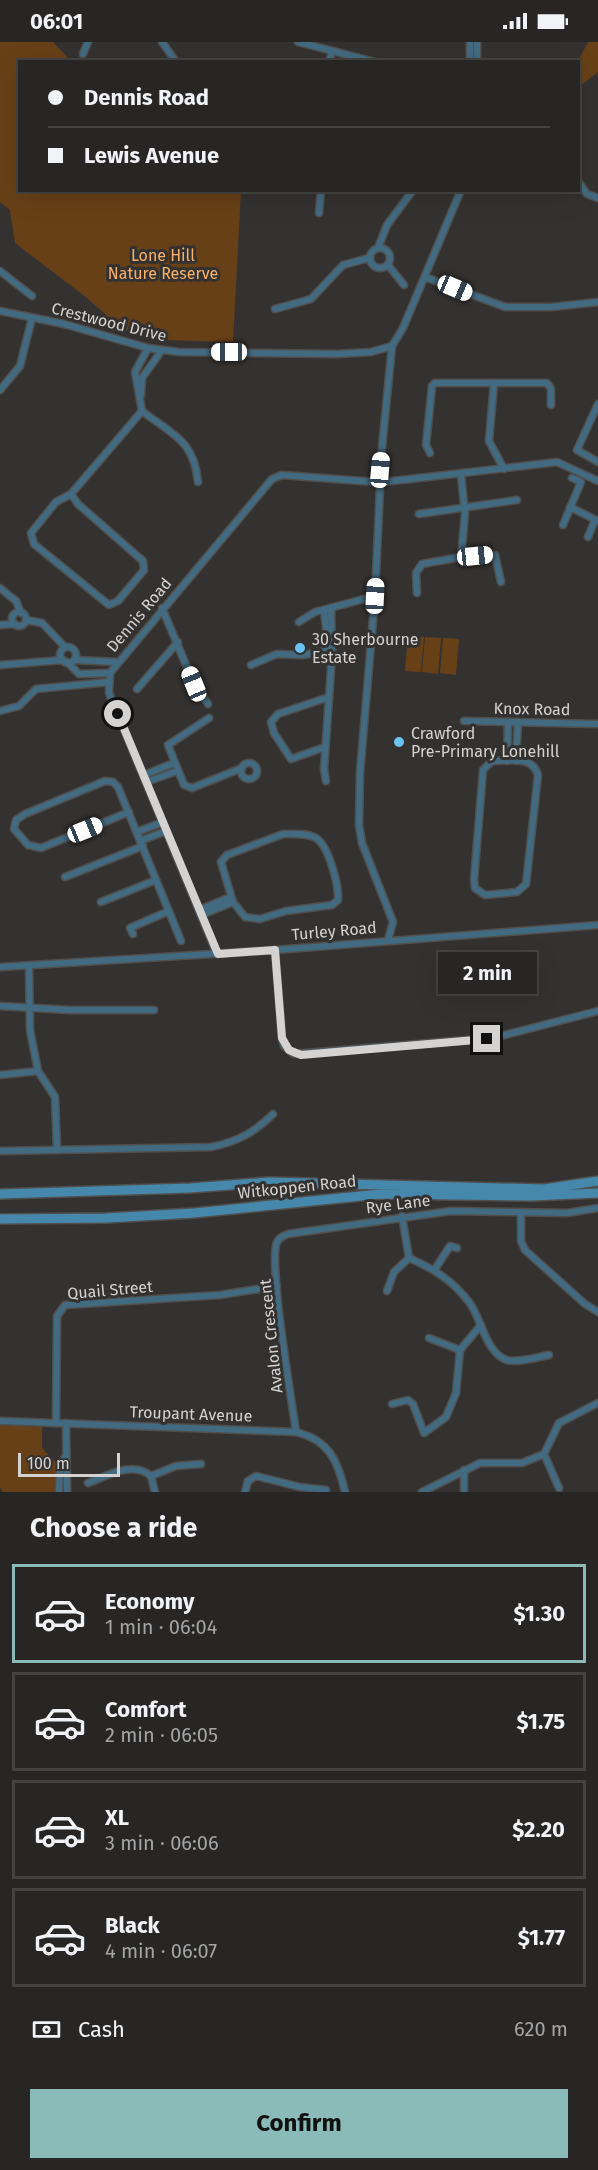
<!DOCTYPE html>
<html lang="en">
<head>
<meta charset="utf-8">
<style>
	:root { --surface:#272624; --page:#2f2e2c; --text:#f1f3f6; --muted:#a4a5a6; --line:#434341; --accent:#8bbbb9 }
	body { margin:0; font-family:"Fira Sans",sans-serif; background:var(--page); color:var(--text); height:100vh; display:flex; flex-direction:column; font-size:22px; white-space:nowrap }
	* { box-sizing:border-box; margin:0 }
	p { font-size:20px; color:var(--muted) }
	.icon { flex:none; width:33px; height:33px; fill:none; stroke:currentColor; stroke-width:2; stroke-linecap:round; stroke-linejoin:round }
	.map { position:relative; height:1450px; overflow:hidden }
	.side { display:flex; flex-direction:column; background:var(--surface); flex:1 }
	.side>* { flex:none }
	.banner { position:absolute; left:18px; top:18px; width:562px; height:132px; border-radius:0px; box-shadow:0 6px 24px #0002,0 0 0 2px var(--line); display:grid; align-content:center; height:132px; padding:0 30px; background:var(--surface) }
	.scale { position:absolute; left:18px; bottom:15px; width:102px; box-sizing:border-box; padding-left:6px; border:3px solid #d4d3d2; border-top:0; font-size:16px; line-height:21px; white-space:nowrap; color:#d4d3d2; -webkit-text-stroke:4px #343230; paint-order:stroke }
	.end { position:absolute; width:27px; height:27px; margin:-14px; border:8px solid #d4d3d2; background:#111; box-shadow:0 0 0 3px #111 }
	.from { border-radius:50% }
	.bubble { position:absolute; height:42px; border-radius:0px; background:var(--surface); box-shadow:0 6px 24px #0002,0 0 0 2px var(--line); font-size:20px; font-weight:700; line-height:42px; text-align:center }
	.car { position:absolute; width:18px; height:36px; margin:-18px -9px; border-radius:8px; box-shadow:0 0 4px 2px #0007; background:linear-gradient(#fff 24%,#345 0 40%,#fff 0 76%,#345 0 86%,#fff 0) }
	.banner b { display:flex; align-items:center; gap:21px; height:57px; font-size:22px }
	.banner b+b { border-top:2px solid var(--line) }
	.banner i { width:15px; height:15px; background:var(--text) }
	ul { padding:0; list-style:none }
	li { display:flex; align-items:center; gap:18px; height:99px; margin:0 12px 9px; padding:0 18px; border:3px solid var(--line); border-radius:0px }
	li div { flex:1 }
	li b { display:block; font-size:22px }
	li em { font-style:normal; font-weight:700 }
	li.active { border-color:var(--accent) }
	li>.icon { width:54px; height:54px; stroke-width:1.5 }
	h2 { padding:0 30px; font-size:27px; line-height:72px }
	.pay { display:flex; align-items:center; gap:15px; height:66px; padding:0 30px; font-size:22px }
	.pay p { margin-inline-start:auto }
	.action { display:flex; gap:12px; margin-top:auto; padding:12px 30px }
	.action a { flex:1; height:69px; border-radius:0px; background:var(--accent); color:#111; font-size:24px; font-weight:700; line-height:69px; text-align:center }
	.status { display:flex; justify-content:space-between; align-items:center; height:42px; padding:0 30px; background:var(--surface); direction:ltr }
	.status svg { height:16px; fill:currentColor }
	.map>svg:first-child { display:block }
	.green { fill:#674017 }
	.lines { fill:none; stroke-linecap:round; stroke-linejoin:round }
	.street-casing { stroke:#514f4d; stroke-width:9 }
	.secondary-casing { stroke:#514f4d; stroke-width:12 }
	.street { stroke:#426a80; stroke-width:6 }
	.secondary { stroke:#4688ab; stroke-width:9 }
	.route { stroke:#d4d3d2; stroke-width:8 }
	.poi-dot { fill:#6bc3f2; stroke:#343230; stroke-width:2 }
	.labels { text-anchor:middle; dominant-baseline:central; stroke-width:6; stroke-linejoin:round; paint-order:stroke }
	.park-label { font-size:16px; fill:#fab167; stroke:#343230 }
	.street-label { font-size:16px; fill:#d4d3d2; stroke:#343230 }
	.poi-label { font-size:16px; fill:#d4d3d2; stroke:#343230; text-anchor:start }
</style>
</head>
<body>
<div class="status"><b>06:01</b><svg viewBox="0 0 49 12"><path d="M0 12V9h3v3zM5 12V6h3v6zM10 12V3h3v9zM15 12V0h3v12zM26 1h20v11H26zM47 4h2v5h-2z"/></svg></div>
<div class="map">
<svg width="598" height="1450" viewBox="0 0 598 1450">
	<rect width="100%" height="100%" fill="#343230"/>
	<!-- green -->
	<g class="green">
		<path d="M 0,0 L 53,0 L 71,19 L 20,20 L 20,148 L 241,149 L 233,300 L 164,298 L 122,287 L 87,256 L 15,201 L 10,168 L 0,160 Z"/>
		<path d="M 588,0 L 598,0 L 598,30 L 580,44 L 578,19 Z"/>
		<path d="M 408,594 L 424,595 L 421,630 L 405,629 Z"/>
		<path d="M 425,595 L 441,596 L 438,632 L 422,630 Z"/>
		<path d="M 443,596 L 459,597 L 456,633 L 440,631 Z"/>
		<path d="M 0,1383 L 42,1385 L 42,1406 L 57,1422 L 56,1450 L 3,1450 L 0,1445 Z"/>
	</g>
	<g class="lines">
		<!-- street casing -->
		<g class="street-casing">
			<g id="street">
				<path d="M 162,0 L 176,20"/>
				<path d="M 298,0 L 375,20"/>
				<path d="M 83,12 L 88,0"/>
				<path d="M 329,20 L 332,10"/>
				<path d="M 470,20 L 470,0"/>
				<path d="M 477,20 L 477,0"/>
				<path d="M 579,141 L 587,152 L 598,156"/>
				<path d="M 319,171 L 321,148"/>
				<circle cx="380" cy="216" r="10"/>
				<path d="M 378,206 L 387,183 L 413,148"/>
				<path d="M 388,223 L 404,243"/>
				<path d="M 0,229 L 32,254"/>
				<path d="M 425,235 L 505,265 L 552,265 L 598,260"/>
				<path d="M 275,267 L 311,257 L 343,223 L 369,216"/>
				<path d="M 0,269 L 64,282 L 148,306 L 179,310 L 337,312 L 371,310 L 392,304"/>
				<path d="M 494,341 L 489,399 L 504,427"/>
				<path d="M 0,348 L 20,324 L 32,276"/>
				<path d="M 141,353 L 142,336 L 162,308"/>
				<path d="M 598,362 L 577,408 L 598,420"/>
				<path d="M 142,369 L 135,330 L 148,306"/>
				<path d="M 430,411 L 426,403 L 432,344 L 435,341 L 547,341 L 551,347 L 551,363"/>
				<path d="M 379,436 L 392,304 L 403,286 L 461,148"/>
				<path d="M 384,440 L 557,420 L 598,439"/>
				<path d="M 380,446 L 375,554 L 360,731 L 359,783 L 362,801 L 393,880 L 388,898"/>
				<path d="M 71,452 L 78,462 L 143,519 L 144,528 L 118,559 L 109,563 L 34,502 L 31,491 L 56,460 L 71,452 L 142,369 C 173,393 194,398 198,440"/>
				<path d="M 570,465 L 598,479"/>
				<path d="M 419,472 L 517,458"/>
				<path d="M 563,483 L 581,440 L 572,436"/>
				<path d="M 588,495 L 595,478"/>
				<path d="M 461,515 L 495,513 L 501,540"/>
				<path d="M 0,546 L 16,559 L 21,571"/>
				<path d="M 417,551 L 416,531 L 422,522 L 461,515 L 465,472 L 461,433"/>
				<path d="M 162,566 L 194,642 L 208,662"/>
				<path d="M 324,568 L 329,612"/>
				<circle cx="19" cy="577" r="7"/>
				<path d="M 26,578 L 42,581 L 65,605"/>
				<path d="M 299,580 L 315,570 L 375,554"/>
				<path d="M 0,583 L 15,582"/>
				<circle cx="68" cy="613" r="8"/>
				<path d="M 74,618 L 118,620"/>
				<path d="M 67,620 L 79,632 L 110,631"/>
				<path d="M 0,623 L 63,618"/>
				<path d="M 251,623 L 277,612 L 303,613 L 332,608"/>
				<path d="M 137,647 L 178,600"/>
				<path d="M 0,669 L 19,664 L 36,647 L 109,640"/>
				<path d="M 209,676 L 168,703 L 184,743 L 192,746 L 242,726"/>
				<path d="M 464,679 L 598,682"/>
				<path d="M 325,705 L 291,717 L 274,691 L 271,680 L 278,672 L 329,655"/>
				<path d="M 492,719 C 508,719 533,713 538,733 L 526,842 L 517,850 L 485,853 L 475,846 L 474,838 L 483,728 Z"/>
				<path d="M 507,719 L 508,680"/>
				<path d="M 516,719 L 518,680"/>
				<circle cx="249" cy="729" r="8"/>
				<path d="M 144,733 L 174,721"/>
				<path d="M 326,739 L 324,727 L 332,613 L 331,566"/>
				<path d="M 146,740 L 177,729"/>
				<path d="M 129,770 L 41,806 L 28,803 L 14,787 L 16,778 L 25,772 L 105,739 L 113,740 L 118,745 L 181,899"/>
				<path d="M 137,790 L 163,780"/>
				<path d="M 283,792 C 293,792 307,791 316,796 C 329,804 339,844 338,858 L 332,863 L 286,869 L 260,877 L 245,875 L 233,860 L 221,820 L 227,813 Z"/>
				<path d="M 140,799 L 166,789"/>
				<path d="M 65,835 L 143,804"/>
				<path d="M 101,860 L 156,838"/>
				<path d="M 199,868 L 231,855"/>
				<path d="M 201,873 L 233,860"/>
				<path d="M 133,892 L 130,886 L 169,869"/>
				<path d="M 275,908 L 282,996 L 284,1004 L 294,1012 L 493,996 L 598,969"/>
				<path d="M 217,912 L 109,651 L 110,631 L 272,437 L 282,433 L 375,440"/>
				<path d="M 0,925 L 275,908 L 598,883"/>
				<path d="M 0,964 L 70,968 L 154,968"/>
				<path d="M 38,1029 L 55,1055 L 57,1108"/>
				<path d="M 0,1033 L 38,1029 L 30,988 L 29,925"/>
				<path d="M 0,1109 L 211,1105 C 237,1100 255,1090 273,1072"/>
				<path d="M 521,1171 L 521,1199 L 525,1208 L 585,1262 L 598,1270"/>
				<path d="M 402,1174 L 409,1216"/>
				<path d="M 409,1216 C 434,1227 452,1238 469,1260 C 481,1275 486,1312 507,1318 C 519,1321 537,1315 549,1313"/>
				<path d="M 435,1227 L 450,1204 L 457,1206"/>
				<path d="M 387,1249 L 394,1230 L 409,1216"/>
				<path d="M 429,1296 L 460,1308"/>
				<path d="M 392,1362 L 408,1358 L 413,1362 L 424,1391 L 446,1375 L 456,1351 L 460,1308 L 481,1283"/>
				<path d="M 0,1379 L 296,1390 C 329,1398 338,1419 345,1450"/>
				<path d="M 56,1381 L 57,1274 L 65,1263 L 220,1253 L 277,1244"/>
				<path d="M 66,1381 L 67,1450"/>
				<path d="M 296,1390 C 292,1359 268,1221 277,1200 C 280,1195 283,1194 288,1192 L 451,1169 L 567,1171 L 598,1166"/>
				<path d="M 544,1412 L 559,1446"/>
				<path d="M 464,1428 L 464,1450"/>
				<path d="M 151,1434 L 176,1424 L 201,1422"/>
				<path d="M 88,1441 C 107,1434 133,1418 151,1434 L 155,1450"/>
				<path d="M 59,1450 L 60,1423 L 66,1414"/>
				<path d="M 245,1450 L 248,1439 L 256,1434 L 300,1445 L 326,1448"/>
				<path d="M 422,1450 L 480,1421 L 522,1421 L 544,1412 L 559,1381 L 598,1361"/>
			</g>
		</g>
		<!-- secondary casing -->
		<g class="secondary-casing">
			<g id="secondary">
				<path d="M 0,1152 L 190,1146 L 269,1140 L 544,1147 L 598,1139"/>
				<path d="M 0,1177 L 106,1176 L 194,1171 L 380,1152 L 532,1154 L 598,1151"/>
			</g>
		</g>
		<!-- street -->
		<use href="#street" class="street"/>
		<!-- secondary -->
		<use href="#secondary" class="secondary"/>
	</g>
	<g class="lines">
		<!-- route -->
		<path class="route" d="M 118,672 L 218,912 L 275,908 L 282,996 L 289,1008 L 301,1013 L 487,997"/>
	</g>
	<!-- markers -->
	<g class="poi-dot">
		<circle cx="300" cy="606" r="6"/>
		<circle cx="399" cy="700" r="6"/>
	</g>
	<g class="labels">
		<!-- park labels -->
		<g class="park-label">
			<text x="163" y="213">Lone Hill<tspan x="163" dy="18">Nature Reserve</tspan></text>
		</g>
		<!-- street labels -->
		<g class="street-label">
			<text transform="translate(109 280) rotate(14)">Crestwood Drive</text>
			<text transform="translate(139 573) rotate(-50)">Dennis Road</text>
			<text transform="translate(532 667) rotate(1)">Knox Road</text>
			<text transform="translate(334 889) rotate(-5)">Turley Road</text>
			<text transform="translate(297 1145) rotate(-6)">Witkoppen Road</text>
			<text transform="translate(398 1162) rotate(-7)">Rye Lane</text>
			<text transform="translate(110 1248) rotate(-5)">Quail Street</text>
			<text transform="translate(271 1294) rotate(-96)">Avalon Crescent</text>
			<text transform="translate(191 1372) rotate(2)">Troupant Avenue</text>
		</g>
		<!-- poi labels -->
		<g class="poi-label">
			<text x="312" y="597">30 Sherbourne<tspan x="312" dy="18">Estate</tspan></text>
			<text x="411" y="691">Crawford<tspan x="411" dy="18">Pre-Primary Lonehill</tspan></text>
		</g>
	</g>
</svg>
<div class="scale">100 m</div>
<i class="end from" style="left:118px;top:672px"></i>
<i class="end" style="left:487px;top:997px"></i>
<div class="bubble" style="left:438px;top:910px;width:99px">2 min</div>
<i class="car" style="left:455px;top:246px;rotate:113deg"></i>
<i class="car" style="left:229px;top:310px;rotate:270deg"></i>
<i class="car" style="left:380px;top:428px;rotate:5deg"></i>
<i class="car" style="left:475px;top:514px;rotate:84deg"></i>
<i class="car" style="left:375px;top:554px;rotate:3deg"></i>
<i class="car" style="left:194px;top:642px;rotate:338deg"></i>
<i class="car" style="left:85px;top:788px;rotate:68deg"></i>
<div class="banner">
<b><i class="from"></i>Dennis Road</b>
<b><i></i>Lewis Avenue</b>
</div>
</div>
<section class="side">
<h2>Choose a ride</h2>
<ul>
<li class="active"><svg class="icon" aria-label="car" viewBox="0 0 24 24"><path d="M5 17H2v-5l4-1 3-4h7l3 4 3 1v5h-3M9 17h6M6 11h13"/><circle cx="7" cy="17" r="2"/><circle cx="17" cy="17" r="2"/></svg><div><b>Economy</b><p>1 min · 06:04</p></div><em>$1.30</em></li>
<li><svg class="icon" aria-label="car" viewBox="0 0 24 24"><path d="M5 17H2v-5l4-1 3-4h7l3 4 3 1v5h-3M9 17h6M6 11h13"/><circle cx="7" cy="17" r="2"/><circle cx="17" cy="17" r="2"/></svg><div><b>Comfort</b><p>2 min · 06:05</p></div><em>$1.75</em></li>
<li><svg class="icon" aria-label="car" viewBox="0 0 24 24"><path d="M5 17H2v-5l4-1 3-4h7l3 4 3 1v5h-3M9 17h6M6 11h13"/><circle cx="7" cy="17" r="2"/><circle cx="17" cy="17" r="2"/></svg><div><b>XL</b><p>3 min · 06:06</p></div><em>$2.20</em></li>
<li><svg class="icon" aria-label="car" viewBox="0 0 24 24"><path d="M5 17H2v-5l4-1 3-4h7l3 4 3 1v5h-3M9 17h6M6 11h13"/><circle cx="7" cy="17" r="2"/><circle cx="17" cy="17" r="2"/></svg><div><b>Black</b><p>4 min · 06:07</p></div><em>$1.77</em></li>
</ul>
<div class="pay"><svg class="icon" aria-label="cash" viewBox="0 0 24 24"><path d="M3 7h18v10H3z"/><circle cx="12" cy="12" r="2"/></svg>Cash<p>620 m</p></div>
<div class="action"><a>Confirm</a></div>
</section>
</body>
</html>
